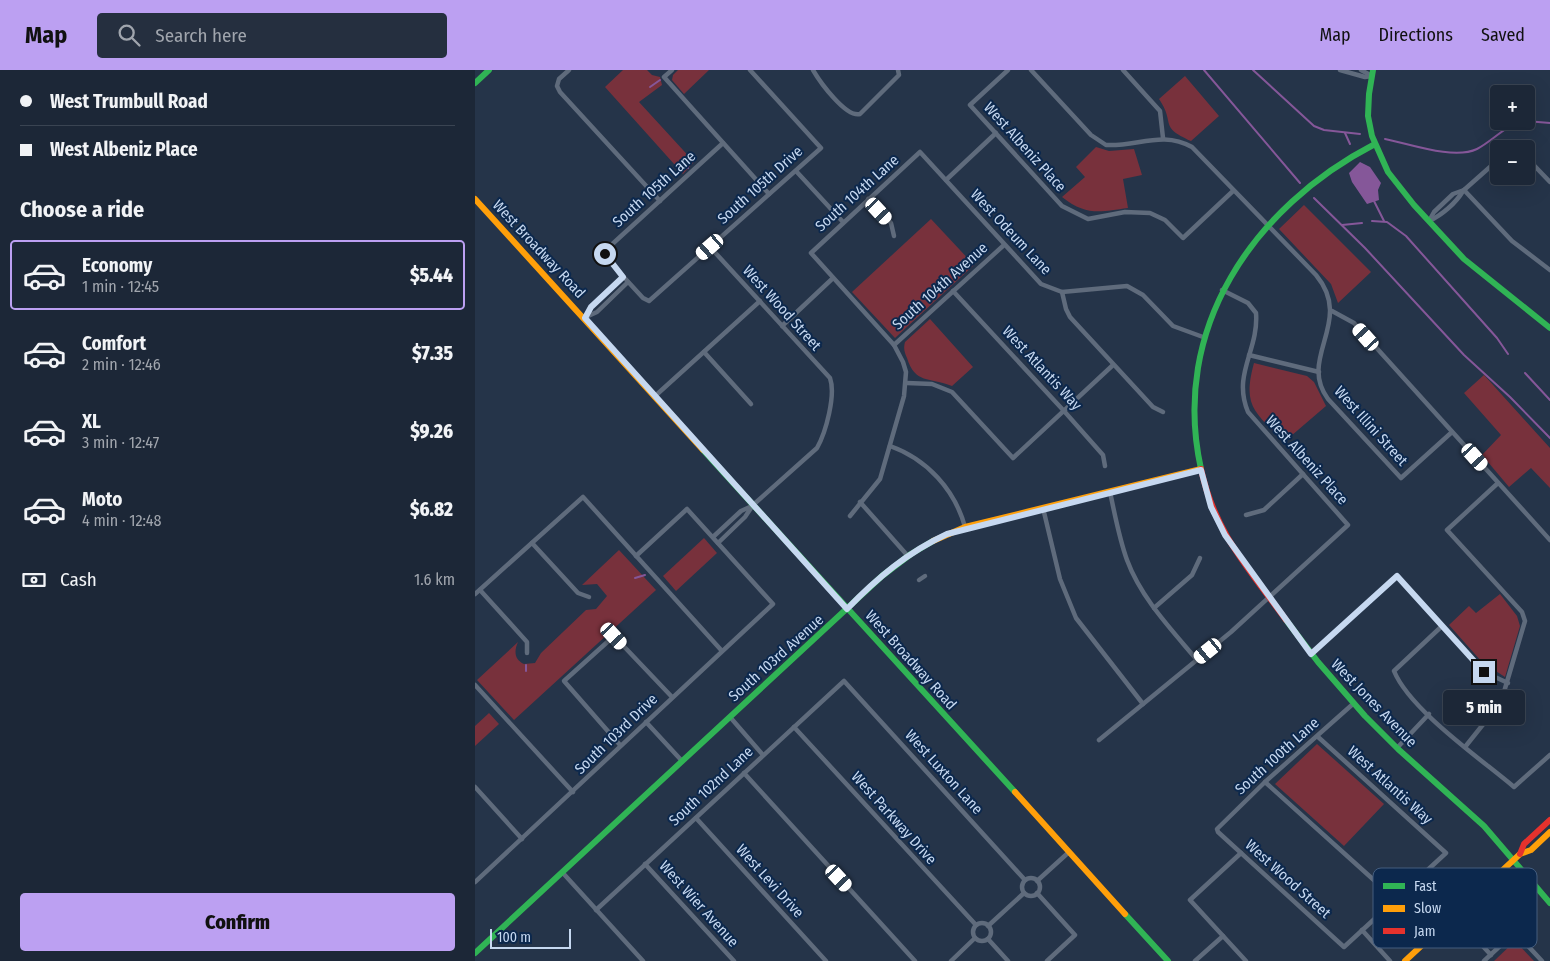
<!DOCTYPE html>
<html lang="en">
<head>
<meta charset="utf-8">
<style>
	:root { --surface:#1c2737; --page:#252f3f; --text:#f1f3f6; --muted:#a0a5ad; --line:#3a4452; --accent:#bca0f2 }
	body { margin:0; font-family:"Fira Sans Condensed",sans-serif; background:var(--page); color:var(--text); height:100vh; display:flex; flex-direction:column; font-size:19px; white-space:nowrap }
	* { box-sizing:border-box; margin:0 }
	p { font-size:16px; color:var(--muted) }
	.icon { flex:none; width:28px; height:28px; fill:none; stroke:currentColor; stroke-width:2; stroke-linecap:round; stroke-linejoin:round }
	.map { position:relative; flex:1; overflow:hidden }
	.drawer { display:flex; flex-direction:column; background:var(--surface); width:475px }
	.drawer>* { flex:none }
	.guide { display:grid; align-content:center; height:110px; padding:0 20px; background:var(--surface) }
	.fabs { position:absolute; left:1015px; top:15px; display:grid; gap:10px }
	.fabs a { display:grid; place-items:center; width:45px; height:45px; border-radius:5px; background:var(--surface); box-shadow:0 5px 20px #0002,0 0 0 1px var(--line); font-size:25px }
	.scale { position:absolute; left:15px; bottom:12px; width:81px; box-sizing:border-box; padding-left:5px; border:2px solid #c6d8f0; border-top:0; font-size:14px; line-height:18px; white-space:nowrap; color:#c6d8f0; -webkit-text-stroke:4px #0c284d; paint-order:stroke }
	.end { position:absolute; width:22px; height:22px; margin:-11px; border:6px solid #c6d8f0; background:#111; box-shadow:0 0 0 2px #111 }
	.from { border-radius:50% }
	.bubble { position:absolute; height:35px; border-radius:5px; background:var(--surface); box-shadow:0 5px 20px #0002,0 0 0 1px var(--line); font-size:16px; font-weight:800; line-height:35px; text-align:center }
	.car { position:absolute; width:15px; height:30px; margin:-15px -8px; border-radius:6px; box-shadow:0 0 4px 1px #0007; background:linear-gradient(#fff 24%,#345 0 40%,#fff 0 76%,#345 0 86%,#fff 0) }
	.guide b { display:flex; align-items:center; gap:18px; height:48px; font-size:19px }
	.guide b+b { border-top:1px solid var(--line) }
	.guide i { width:12px; height:12px; background:var(--text) }
	ul { padding:0; list-style:none }
	li { display:flex; align-items:center; gap:15px; height:70px; margin:0 10px 8px; padding:0 10px; border:2px solid transparent; border-radius:5px }
	li div { flex:1 }
	li b { display:block; font-size:19px }
	li em { font-style:normal; font-weight:800 }
	li.selected { border-color:var(--accent) }
	li>.icon { width:45px; height:45px; stroke-width:1.5 }
	h2 { padding:0 20px; font-size:22px; line-height:60px }
	.pay { display:flex; align-items:center; gap:12px; height:55px; padding:0 20px; font-size:19px }
	.pay p { margin-inline-start:auto }
	.primary-button { display:flex; gap:10px; margin-top:auto; padding:10px 20px }
	.primary-button a { flex:1; height:58px; border-radius:5px; background:var(--accent); color:#111; font-size:20px; font-weight:800; line-height:58px; text-align:center }
	header { display:flex; align-items:center; gap:30px; box-sizing:border-box; height:70px; padding:0 25px; background:var(--accent); color:#111 }
	header strong { font-size:24px }
	nav { display:flex; gap:28px; margin-inline-start:auto; font-size:18px }
	.search { width:350px; height:45px; background:var(--page); display:flex; align-items:center; gap:12px; box-sizing:border-box; padding:0 18px; border-radius:5px; color:var(--muted); font-size:19px }
	main { display:flex; flex:1; min-height:0 }
	.map>svg:first-child { display:block }
	.green { fill:#78313c }
	.water { fill:#855799 }
	.lines { fill:none; stroke-linecap:round; stroke-linejoin:round }
	.stream { stroke:#855799; stroke-width:2 }
	.street { stroke:#5f6b7c; stroke-width:4.5 }
	.fast { stroke:#30b455; stroke-width:6 }
	.slow { stroke:#ff9f0a; stroke-width:6 }
	.jam { stroke:#e5322d; stroke-width:6 }
	.route { stroke:#c6d8f0; stroke-width:6 }
	.labels { text-anchor:middle; dominant-baseline:central; stroke-width:4; stroke-linejoin:round; paint-order:stroke }
	.street-label { font-size:15px; fill:#c6d8f0; stroke:#0c284d }
	.key { fill:#0c284d; stroke:#445d7e; stroke-width:1 }
	.key-label { font-size:14px; fill:#c6d8f0 }
</style>
</head>
<body>
<header>
<strong>Map</strong>
<div class="search"><svg class="icon" aria-label="search" viewBox="0 0 24 24"><circle cx="10" cy="10" r="6"/><path d="M15 15l6 6"/></svg>Search here</div>
<nav><a>Map</a><a>Directions</a><a>Saved</a></nav>
</header>
<main>
<section class="drawer">
<div class="guide">
<b><i class="from"></i>West Trumbull Road</b>
<b><i></i>West Albeniz Place</b>
</div>
<h2>Choose a ride</h2>
<ul>
<li class="selected"><svg class="icon" aria-label="car" viewBox="0 0 24 24"><path d="M5 17H2v-5l4-1 3-4h7l3 4 3 1v5h-3M9 17h6M6 11h13"/><circle cx="7" cy="17" r="2"/><circle cx="17" cy="17" r="2"/></svg><div><b>Economy</b><p>1 min · 12:45</p></div><em>$5.44</em></li>
<li><svg class="icon" aria-label="car" viewBox="0 0 24 24"><path d="M5 17H2v-5l4-1 3-4h7l3 4 3 1v5h-3M9 17h6M6 11h13"/><circle cx="7" cy="17" r="2"/><circle cx="17" cy="17" r="2"/></svg><div><b>Comfort</b><p>2 min · 12:46</p></div><em>$7.35</em></li>
<li><svg class="icon" aria-label="car" viewBox="0 0 24 24"><path d="M5 17H2v-5l4-1 3-4h7l3 4 3 1v5h-3M9 17h6M6 11h13"/><circle cx="7" cy="17" r="2"/><circle cx="17" cy="17" r="2"/></svg><div><b>XL</b><p>3 min · 12:47</p></div><em>$9.26</em></li>
<li><svg class="icon" aria-label="car" viewBox="0 0 24 24"><path d="M5 17H2v-5l4-1 3-4h7l3 4 3 1v5h-3M9 17h6M6 11h13"/><circle cx="7" cy="17" r="2"/><circle cx="17" cy="17" r="2"/></svg><div><b>Moto</b><p>4 min · 12:48</p></div><em>$6.82</em></li>
</ul>
<div class="pay"><svg class="icon" aria-label="cash" viewBox="0 0 24 24"><path d="M3 7h18v10H3z"/><circle cx="12" cy="12" r="2"/></svg>Cash<p>1.6 km</p></div>
<div class="primary-button"><a>Confirm</a></div>
</section>
<div class="map">
<svg width="1075" height="891" viewBox="0 0 1075 891">
	<rect width="100%" height="100%" fill="#253449"/>
	<!-- green -->
	<g class="green">
		<path d="M 148,0 L 172,0 L 177,5 L 185,7 L 187,15 L 164,32 L 219,92 L 208,104 L 130,17 Z"/>
		<path d="M 203,0 L 234,0 L 209,24 L 197,10 L 198,5 Z"/>
		<path d="M 710,6 L 744,46 L 716,71 C 683,56 701,54 684,29 Z"/>
		<path d="M 621,77 L 634,81 L 659,79 L 667,105 L 648,109 L 653,138 C 625,142 611,146 587,127 L 610,107 L 601,97 Z"/>
		<path d="M 829,135 L 896,202 L 863,233 L 856,214 L 804,159 Z"/>
		<path d="M 456,149 L 499,195 L 420,268 L 377,222 Z"/>
		<path d="M 455,249 L 498,297 L 477,316 C 454,307 440,314 432,288 C 430,283 428,279 430,272 Z"/>
		<path d="M 779,293 L 832,306 L 839,312 L 851,336 L 809,372 C 780,342 767,337 779,293 Z"/>
		<path d="M 1009,305 L 1075,378 L 1075,418 L 1056,398 L 1034,417 L 1007,385 L 1026,365 L 989,323 Z"/>
		<path d="M 229,468 L 242,483 L 201,521 L 188,506 Z"/>
		<path d="M 144,480 L 181,520 L 39,650 L 2,610 L 43,572 C 39,581 39,589 49,594 L 60,593 L 66,583 L 111,540 L 121,539 L 132,526 L 122,514 L 107,515 Z"/>
		<path d="M 1025,524 L 1042,546 L 1045,556 L 1030,607 L 1007,592 L 974,555 L 994,536 L 1001,543 Z"/>
		<path d="M 14,643 L 24,654 L 0,676 L 0,656 Z"/>
		<path d="M 842,674 L 909,734 L 869,776 L 800,714 Z"/>
		<path d="M 1040,871 L 1059,891 L 1019,891 Z"/>
	</g>
	<!-- water -->
	<path class="water" d="M 885,92 L 895,97 L 906,113 L 903,120 L 904,130 L 892,134 L 877,112 L 874,103 Z"/>
	<g class="lines">
		<!-- stream -->
		<g class="stream">
			<path d="M 729,0 L 825,113"/>
			<path d="M 778,0 L 839,56 L 849,60 L 885,64"/>
			<path d="M 175,17 L 185,10"/>
			<path d="M 1051,51 L 1075,53"/>
			<path d="M 870,63 L 875,74"/>
			<path d="M 910,69 C 935,74 979,90 1002,79 C 1018,71 1031,54 1050,51"/>
			<path d="M 209,94 L 213,98"/>
			<path d="M 839,128 L 890,178 L 989,285 L 1035,327 L 1075,368"/>
			<path d="M 899,131 L 909,151"/>
			<path d="M 897,151 L 912,152 L 931,166 L 1022,268 L 1033,284"/>
			<path d="M 867,155 L 887,153"/>
			<path d="M 1050,303 L 1075,330"/>
			<path d="M 160,508 L 170,505"/>
			<path d="M 51,601 L 51,595"/>
		</g>
		<!-- street -->
		<g class="street">
			<path d="M 94,0 L 84,9 L 82,16 L 85,22 L 185,131"/>
			<path d="M 197,0 L 189,7 L 294,124"/>
			<path d="M 338,0 C 345,12 371,48 385,44 L 424,5 L 423,0"/>
			<path d="M 533,0 L 495,35 L 587,136 L 613,149 L 650,142 L 675,143 L 690,150 L 708,168 L 758,121"/>
			<path d="M 556,0 L 616,65 L 631,75 C 662,77 687,60 717,77 L 841,205 C 880,252 822,287 853,329 L 926,408 L 977,362"/>
			<path d="M 648,0 L 685,41 L 688,68"/>
			<path d="M 865,0 L 890,7 L 897,6"/>
			<path d="M 886,0 L 897,6"/>
			<path d="M 248,73 L 133,178 L 130,185 L 134,191 L 168,228 L 174,231 L 346,78 L 275,0"/>
			<path d="M 1035,79 L 1040,75 L 1044,79"/>
			<path d="M 1051,87 L 1075,112"/>
			<path d="M 321,101 L 368,152"/>
			<path d="M 471,110 L 521,63"/>
			<path d="M 989,120 L 1037,171 L 1075,200"/>
			<path d="M 393,129 L 416,153 L 419,166"/>
			<path d="M 954,151 L 959,142 L 978,124 L 989,120 L 1024,89"/>
			<path d="M 954,151 C 967,145 981,133 988,121"/>
			<path d="M 235,177 L 355,308 C 361,325 351,362 342,378 L 278,435 L 270,447 L 243,473"/>
			<path d="M 478,221 L 589,341 L 628,385 L 630,396"/>
			<path d="M 587,222 L 591,239 L 595,247 L 678,337 L 688,342"/>
			<path d="M 857,241 L 879,253 L 1075,470"/>
			<path d="M 111,247 L 122,242 L 153,212"/>
			<path d="M 110,248 L 116,237 L 148,207"/>
			<path d="M 307,256 L 357,209"/>
			<path d="M 419,275 L 529,175"/>
			<path d="M 229,282 L 276,334"/>
			<path d="M 774,285 L 844,302"/>
			<path d="M 432,313 L 457,314 L 477,322 L 538,388 L 638,295"/>
			<path d="M 179,327 L 285,231"/>
			<path d="M 415,376 C 452,389 480,420 490,457"/>
			<path d="M 635,422 C 640,445 644,468 652,490 C 666,528 696,559 722,590"/>
			<path d="M 385,432 L 432,485"/>
			<path d="M 568,438 L 585,509 L 601,548 L 668,634"/>
			<path d="M 771,445 L 789,440 L 828,404"/>
			<path d="M 375,446 L 405,409 L 429,326 L 431,302 L 428,292 L 419,275 L 336,183 L 445,82 L 566,214 L 587,222 L 652,216 L 668,225 L 698,256 L 728,267"/>
			<path d="M 238,467 L 266,441 L 277,436"/>
			<path d="M 57,473 L 103,523 L 114,527"/>
			<path d="M 444,510 L 450,506"/>
			<path d="M 5,520 L 52,572 L 52,583"/>
			<path d="M 0,524 L 108,427 L 247,581"/>
			<path d="M 679,538 L 717,505 L 725,488"/>
			<path d="M 967,556 L 919,601 C 935,640 1006,689 1039,717 L 1075,685"/>
			<path d="M 836,584 L 922,506 L 1009,602 L 1033,613"/>
			<path d="M 0,615 L 98,722"/>
			<path d="M 255,647 L 288,685"/>
			<path d="M 171,652 L 207,691"/>
			<path d="M 319,657 L 501,855"/>
			<path d="M 842,666 L 971,783 L 869,877 L 743,762 L 742,759 L 790,712 L 879,633"/>
			<path d="M 624,670 L 756,562 L 873,455 L 773,342 C 757,304 784,280 781,243 L 773,233 L 747,220"/>
			<path d="M 145,675 L 89,611 L 139,566 L 197,627"/>
			<path d="M 990,677 L 1026,632 L 1050,551 L 1047,542 L 972,460 L 1023,413"/>
			<path d="M 922,678 L 954,644"/>
			<path d="M 269,703 L 440,891"/>
			<path d="M 790,712 L 921,830"/>
			<path d="M 0,717 L 47,769"/>
			<path d="M 221,748 L 351,891"/>
			<path d="M 766,783 L 715,830 L 771,891"/>
			<path d="M 170,794 L 259,891"/>
			<path d="M 87,802 L 168,891"/>
			<circle cx="556" cy="817" r="9"/>
			<path d="M 562,811 L 594,782"/>
			<path d="M 0,812 L 298,534 L 212,439 L 161,486"/>
			<path d="M 562,823 L 600,865 L 572,891"/>
			<path d="M 121,840 L 369,611 L 550,810"/>
			<path d="M 979,845 L 1016,885"/>
			<circle cx="507" cy="862" r="9"/>
			<path d="M 513,856 L 549,823"/>
			<path d="M 887,860 L 915,891"/>
			<path d="M 513,869 L 533,891"/>
			<path d="M 476,891 L 500,868"/>
			<path d="M 720,891 L 748,866"/>
			<path d="M 1009,891 L 1040,862 L 1067,891"/>
		</g>
		<!-- fast -->
		<g class="fast">
			<path d="M 898,0 L 894,24 L 893,46 L 897,66 L 913,102 L 939,135 L 989,189 L 1075,258"/>
			<path d="M 0,13 L 14,0"/>
			<path d="M 228,380 L 540,722"/>
			<path d="M 726,399 C 695,259 778,137 900,74"/>
			<path d="M 811,550 L 843,592 L 890,646 L 923,679 L 1009,756 L 1075,833"/>
			<path d="M 650,844 L 693,891"/>
			<path d="M 0,883 L 407,506 L 436,484 L 458,471"/>
		</g>
		<!-- slow -->
		<g class="slow">
			<path d="M 0,129 L 228,380"/>
			<path d="M 458,471 L 490,457 L 726,399"/>
			<path d="M 540,722 L 650,844"/>
			<path d="M 930,891 L 1045,784 L 1056,780 L 1075,762"/>
		</g>
		<!-- jam -->
		<g class="jam">
			<path d="M 726,399 C 740,463 774,499 811,550"/>
			<path d="M 1045,784 L 1049,774 L 1075,750"/>
		</g>
	</g>
	<g class="lines">
		<!-- route -->
		<path class="route" d="M 130,184 L 148,207 L 116,237 L 110,248 L 372,539 C 402,508 433,482 472,464 L 726,400 L 736,437 L 750,465 L 836,584 L 922,506 L 1009,602"/>
	</g>
	<g class="labels">
		<!-- street labels -->
		<g class="street-label">
			<text transform="translate(550 77) rotate(48)">West Albeniz Place</text>
			<text transform="translate(285 115) rotate(-42)">South 105th Drive</text>
			<text transform="translate(179 119) rotate(-42)">South 105th Lane</text>
			<text transform="translate(382 123) rotate(-42)">South 104th Lane</text>
			<text transform="translate(536 162) rotate(47)">West Odeum Lane</text>
			<text transform="translate(64 179) rotate(47)">West Broadway Road</text>
			<text transform="translate(465 216) rotate(-42)">South 104th Avenue</text>
			<text transform="translate(307 238) rotate(48)">West Wood Street</text>
			<text transform="translate(567 298) rotate(47)">West Atlantis Way</text>
			<text transform="translate(896 356) rotate(48)">West Illini Street</text>
			<text transform="translate(832 390) rotate(48)">West Albeniz Place</text>
			<text transform="translate(301 588) rotate(-42)">South 103rd Avenue</text>
			<text transform="translate(436 590) rotate(48)">West Broadway Road</text>
			<text transform="translate(899 633) rotate(46)">West Jones Avenue</text>
			<text transform="translate(141 664) rotate(-44)">South 103rd Drive</text>
			<text transform="translate(802 686) rotate(-42)">South 100th Lane</text>
			<text transform="translate(469 702) rotate(48)">West Luxton Lane</text>
			<text transform="translate(915 715) rotate(42)">West Atlantis Way</text>
			<text transform="translate(236 716) rotate(-43)">South 102nd Lane</text>
			<text transform="translate(419 748) rotate(48)">West Parkway Drive</text>
			<text transform="translate(813 809) rotate(42)">West Wood Street</text>
			<text transform="translate(295 811) rotate(48)">West Levi Drive</text>
			<text transform="translate(224 834) rotate(48)">West Wier Avenue</text>
		</g>
	</g>
	<!-- legend -->
	<rect x="898" y="798" width="164" height="80" rx="8" class="key"/>
	<rect x="908" y="813" width="22" height="6" fill="#30b455"/>
	<rect x="908" y="835" width="22" height="7" fill="#ff9f0a"/>
	<rect x="908" y="858" width="22" height="6" fill="#e5322d"/>
	<g class="key-label">
		<text x="939" y="821">Fast</text>
		<text x="939" y="843">Slow</text>
		<text x="939" y="866">Jam</text>
	</g>
</svg>
<div class="fabs">
<a>+</a>
<a>−</a>
</div>
<div class="scale">100 m</div>
<i class="end from" style="left:130px;top:184px"></i>
<i class="end" style="left:1009px;top:602px"></i>
<div class="bubble" style="left:968px;top:620px;width:82px">5 min</div>
<i class="car" style="left:404px;top:141px;rotate:137deg"></i>
<i class="car" style="left:235px;top:177px;rotate:229deg"></i>
<i class="car" style="left:891px;top:267px;rotate:318deg"></i>
<i class="car" style="left:1000px;top:387px;rotate:138deg"></i>
<i class="car" style="left:139px;top:566px;rotate:137deg"></i>
<i class="car" style="left:733px;top:581px;rotate:231deg"></i>
<i class="car" style="left:364px;top:808px;rotate:137deg"></i>
</div>
</main>
</body>
</html>
